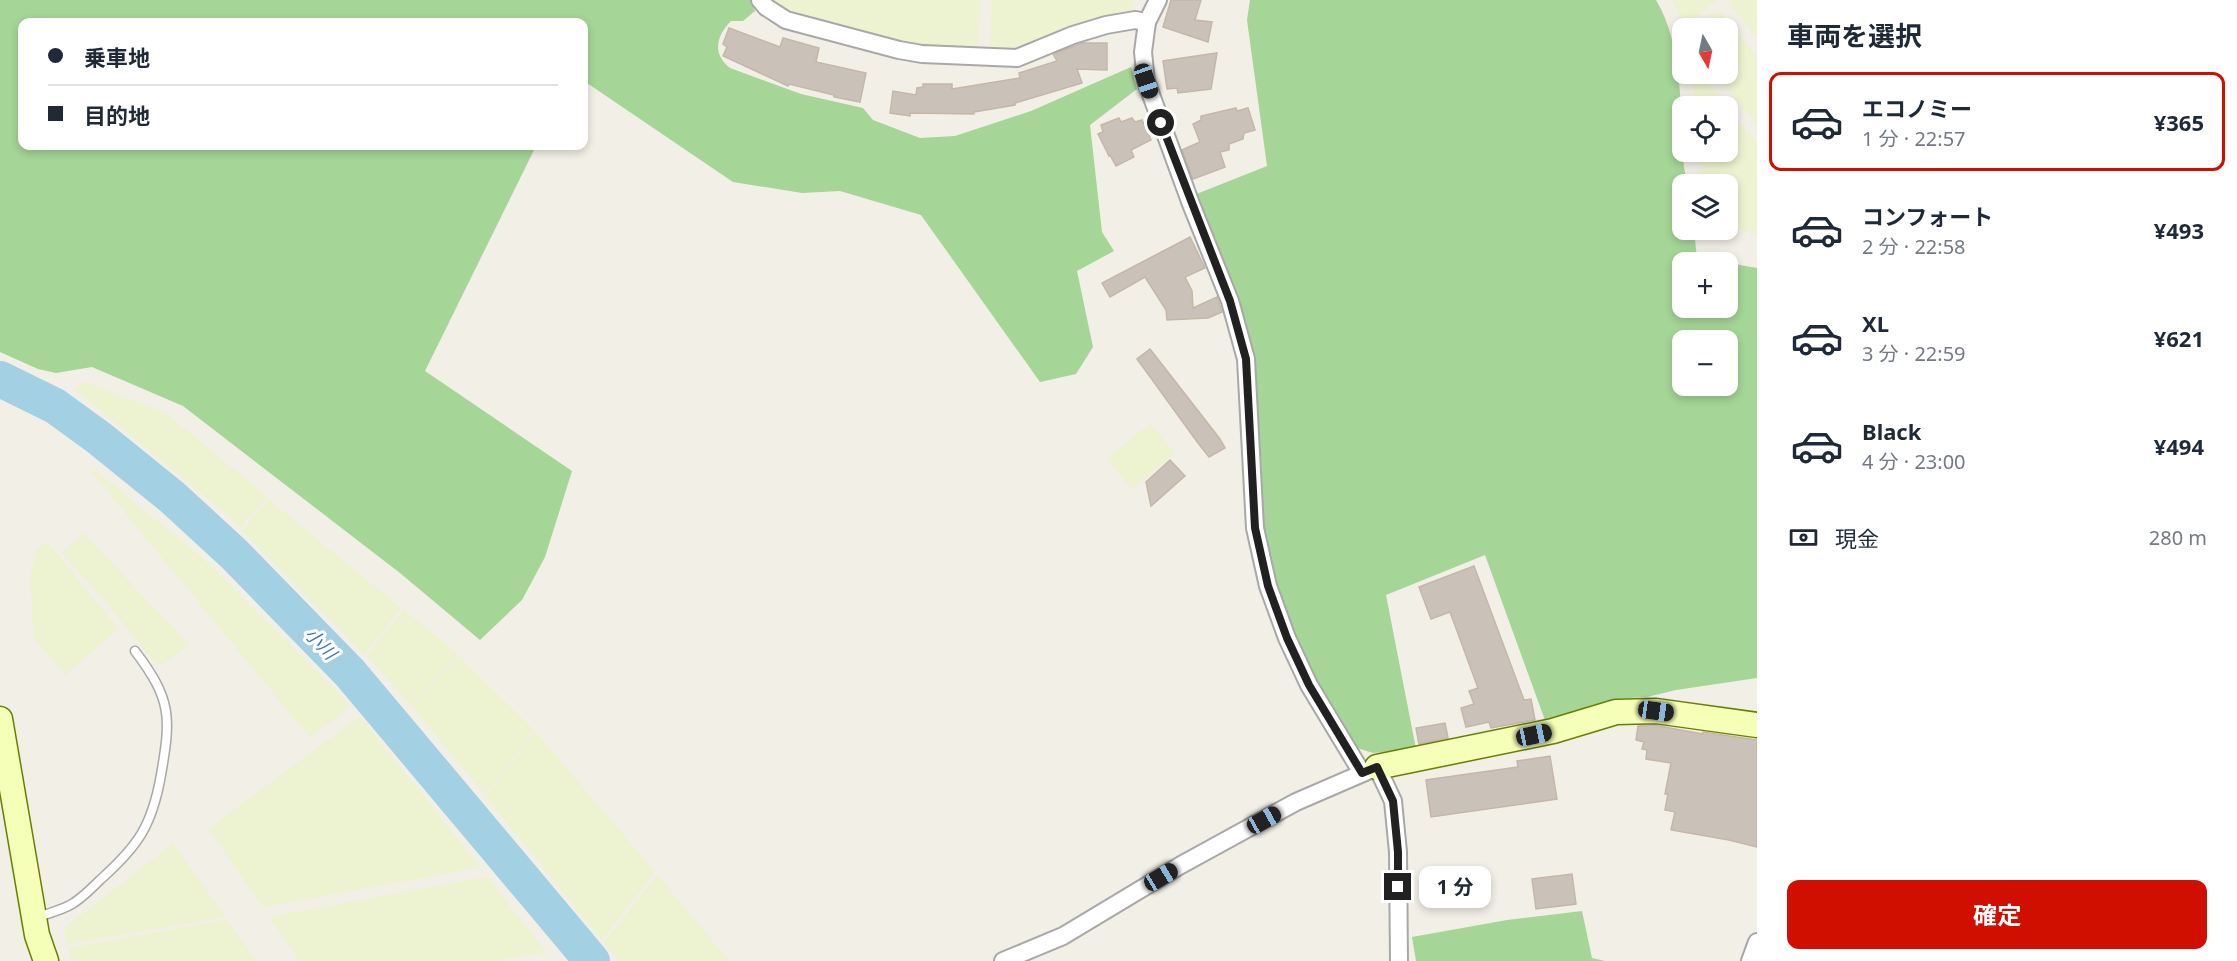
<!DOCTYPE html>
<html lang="ja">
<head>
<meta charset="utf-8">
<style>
	:root { --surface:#fff; --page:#f6f6f7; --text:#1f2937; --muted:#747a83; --line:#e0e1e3; --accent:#d10f00 }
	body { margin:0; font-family:"Noto Sans","Noto Sans JP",sans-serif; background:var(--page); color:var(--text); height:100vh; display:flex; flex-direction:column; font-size:22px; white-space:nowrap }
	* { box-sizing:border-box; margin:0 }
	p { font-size:20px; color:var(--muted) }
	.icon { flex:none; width:33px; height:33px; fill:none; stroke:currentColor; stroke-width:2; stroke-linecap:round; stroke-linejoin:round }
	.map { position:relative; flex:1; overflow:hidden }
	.drawer { display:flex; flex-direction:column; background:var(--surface); width:480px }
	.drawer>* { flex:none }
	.banner { position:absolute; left:18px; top:18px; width:570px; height:132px; border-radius:12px; box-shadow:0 3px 9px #0003; display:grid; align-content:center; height:132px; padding:0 30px; background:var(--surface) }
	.needle { width:39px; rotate:171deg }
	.fabs { position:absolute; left:1672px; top:18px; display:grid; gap:12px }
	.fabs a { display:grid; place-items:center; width:66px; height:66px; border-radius:12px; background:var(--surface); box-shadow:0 3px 9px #0003; font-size:30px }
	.end { position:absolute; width:27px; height:27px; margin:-14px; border:8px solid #212121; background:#fff; box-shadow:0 0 0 3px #fff }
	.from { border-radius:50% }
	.bubble { position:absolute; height:42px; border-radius:12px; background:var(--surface); box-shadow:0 3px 9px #0003; font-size:20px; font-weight:700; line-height:42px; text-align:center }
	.car { position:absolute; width:18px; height:36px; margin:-18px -9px; border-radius:8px; box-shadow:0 0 4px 2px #0007; background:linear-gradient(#222 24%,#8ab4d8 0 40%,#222 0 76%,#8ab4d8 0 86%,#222 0) }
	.banner b { display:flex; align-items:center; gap:21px; height:57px; font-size:22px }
	.banner b+b { border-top:2px solid var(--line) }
	.banner i { width:15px; height:15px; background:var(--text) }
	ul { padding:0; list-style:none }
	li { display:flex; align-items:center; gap:18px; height:99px; margin:0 12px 9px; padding:0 18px; border:3px solid transparent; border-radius:12px }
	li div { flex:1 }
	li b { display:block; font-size:22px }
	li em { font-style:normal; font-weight:700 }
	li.active { border-color:var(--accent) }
	li>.icon { width:54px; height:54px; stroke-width:1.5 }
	h2 { padding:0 30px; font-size:27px; line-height:72px }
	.pay { display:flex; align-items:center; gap:15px; height:66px; padding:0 30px; font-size:22px }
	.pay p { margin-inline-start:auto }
	.action { display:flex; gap:12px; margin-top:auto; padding:12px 30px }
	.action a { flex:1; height:69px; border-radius:12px; background:var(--accent); color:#fff; font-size:24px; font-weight:700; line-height:69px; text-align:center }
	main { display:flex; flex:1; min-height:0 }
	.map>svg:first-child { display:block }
	.farmland { fill:#edf2d0 }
	.forest { fill:#a5d597; fill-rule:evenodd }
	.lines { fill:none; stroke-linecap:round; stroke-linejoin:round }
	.river { stroke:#a3d0e3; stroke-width:36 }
	.building { fill:#cac2b9; stroke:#c5b7a7; stroke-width:1.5 }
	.lane-casing { stroke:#a8a8a8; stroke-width:11 }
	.street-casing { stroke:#a8a8a8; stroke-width:20 }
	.secondary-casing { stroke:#687f00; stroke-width:27 }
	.lane { stroke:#fff; stroke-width:8 }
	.street { stroke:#fff; stroke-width:16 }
	.secondary { stroke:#f6ffb7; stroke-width:24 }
	.route { stroke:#212121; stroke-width:8 }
	.labels { text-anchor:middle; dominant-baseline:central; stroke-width:6; stroke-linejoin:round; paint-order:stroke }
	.water-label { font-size:18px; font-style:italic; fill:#4276bb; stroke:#fff }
</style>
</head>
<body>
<main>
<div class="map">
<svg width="1757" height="961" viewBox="0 0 1757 961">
	<rect width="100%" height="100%" fill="#f2efe6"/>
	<!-- farmland -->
	<g class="farmland">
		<path d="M 767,0 L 980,0 L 978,50 L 919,48 L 801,14 Z"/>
		<path d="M 992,0 L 1132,0 L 1130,9 L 1057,30 L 1016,48 L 997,52 L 990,51 Z"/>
		<path d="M 1672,0 L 1716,0 L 1682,29 L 1680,15 Z"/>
		<path d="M 1730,0 L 1757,0 L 1757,38 L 1728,2 Z"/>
		<path d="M 1718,9 L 1757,57 L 1757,124 L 1715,74 L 1728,74 L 1728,28 L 1696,28 Z"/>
		<path d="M 1692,74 L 1699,74 L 1727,106 L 1694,106 Z"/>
		<path d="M 1728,108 L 1757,143 L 1757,234 L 1728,228 L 1728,184 L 1704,184 L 1703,182 L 1698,152 L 1728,152 Z"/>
		<path d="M 85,382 L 167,414 L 267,497 L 240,528 L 229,516 L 74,389 Z"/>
		<path d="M 1150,424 L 1175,453 L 1132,489 L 1107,459 Z"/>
		<path d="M 94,469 L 200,556 L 351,706 L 310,738 L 93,474 Z"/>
		<path d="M 268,499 L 401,608 L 364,655 L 242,531 Z"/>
		<path d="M 83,533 L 189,645 L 159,667 L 109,605 L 62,553 Z"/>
		<path d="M 47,542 L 118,629 L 65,675 L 34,637 L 30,577 L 37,550 Z"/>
		<path d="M 404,610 L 458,654 L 412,706 L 367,656 Z"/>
		<path d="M 459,656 L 534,730 L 485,795 L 413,707 Z"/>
		<path d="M 360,716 L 480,867 L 263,907 L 208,829 Z"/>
		<path d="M 535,731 L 655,872 L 602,940 L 486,797 Z"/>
		<path d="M 173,844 L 226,917 L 68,944 L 64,928 Z"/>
		<path d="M 657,875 L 729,961 L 619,961 L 604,943 Z"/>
		<path d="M 487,877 L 546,952 L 494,961 L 299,961 L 269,917 Z"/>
		<path d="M 227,920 L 256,961 L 72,961 L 69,948 Z"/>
	</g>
	<!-- forest -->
	<g class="forest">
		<path d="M 0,0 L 751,0 L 755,11 L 743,21 L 731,21 C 716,36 712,54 730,68 L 801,94 L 863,108 L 873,120 L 920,138 L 955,136 L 1031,111 L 1131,67 L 1137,89 L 1090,125 L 1102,232 L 1114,251 L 1077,271 L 1093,347 L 1076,374 L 1040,382 L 921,215 L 840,191 L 802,193 L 733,182 L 584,81 L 584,22 L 22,22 L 22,146 L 536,146 L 425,371 L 572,471 L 545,557 L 522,600 L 480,640 L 400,573 L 183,406 L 92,367 L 56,373 L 38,369 L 0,352 Z"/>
		<path d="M 1250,0 L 1656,0 C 1684,46 1680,115 1684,168 L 1688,184 L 1683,184 L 1683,230 L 1694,230 L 1697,258 L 1726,262 L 1683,262 L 1683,308 L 1728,308 L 1728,263 L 1757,268 L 1757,678 L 1676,690 L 1647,697 L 1614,699 L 1546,723 L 1485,555 L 1386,595 L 1416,749 L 1373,753 L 1354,747 L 1330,710 L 1284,610 L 1265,543 L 1262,521 L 1256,414 L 1194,195 L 1267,166 L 1247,20 ZM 1683,340 L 1728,340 L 1728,386 L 1683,386 Z"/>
		<path d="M 1582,911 L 1592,958 L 1605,961 L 1416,961 L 1412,937 L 1507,920 Z"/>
	</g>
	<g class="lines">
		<!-- river -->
		<path class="river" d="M 0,379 L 55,406 L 99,438 L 172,497 L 234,554 L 350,673 L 592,961"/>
	</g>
	<!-- building -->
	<g class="building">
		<path d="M 1171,0 L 1201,0 L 1195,20 L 1212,22 L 1208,42 L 1163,27 Z"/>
		<path d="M 729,28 L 780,47 L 783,38 L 819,48 L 816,62 L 866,73 L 860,102 L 834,97 L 834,95 L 789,84 L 788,86 L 723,56 L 727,47 L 723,44 Z"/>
		<path d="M 1083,43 L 1107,43 L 1107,70 L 1077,69 L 1082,83 L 1015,103 L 1015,105 L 974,112 L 974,114 L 910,113 L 910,116 L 890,113 L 893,91 L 916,95 L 917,88 L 923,87 L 923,84 L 952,84 L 952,89 L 1020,78 L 1019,73 L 1057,61 L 1053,54 Z"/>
		<path d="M 1217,53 L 1211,89 L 1178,93 L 1177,88 L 1167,89 L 1163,61 Z"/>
		<path d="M 1236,108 L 1237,111 L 1248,108 L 1255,130 L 1244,133 L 1243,139 L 1229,144 L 1229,150 L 1220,152 L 1225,167 L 1193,179 L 1182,150 L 1200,142 L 1193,124 L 1201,120 L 1201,116 Z"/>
		<path d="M 1119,118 L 1121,122 L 1132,118 L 1135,122 L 1142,120 L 1151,140 L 1131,150 L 1134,157 L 1116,166 L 1110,155 L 1109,156 L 1098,134 L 1103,132 L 1101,125 Z"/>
		<path d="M 1190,237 L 1205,268 L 1185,277 L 1192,291 L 1193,308 L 1217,297 L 1222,312 L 1208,318 L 1167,320 L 1166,310 L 1145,277 L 1110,297 L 1102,283 Z"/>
		<path d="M 1150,349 L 1220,439 L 1225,448 L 1209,457 L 1198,443 L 1137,359 Z"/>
		<path d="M 1170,460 L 1185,476 L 1151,506 L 1146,482 Z"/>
		<path d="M 1474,566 L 1524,700 L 1531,699 L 1535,720 L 1491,728 L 1489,722 L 1466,727 L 1461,708 L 1474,704 L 1469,691 L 1478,688 L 1450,612 L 1431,619 L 1419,587 Z"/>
		<path d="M 1445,723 L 1448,738 L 1419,744 L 1416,728 Z"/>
		<path d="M 1653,725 L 1703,734 L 1703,732 L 1757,740 L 1757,847 L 1729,840 L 1671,830 L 1675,812 L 1665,810 L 1668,794 L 1665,794 L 1671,763 L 1646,759 L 1647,750 L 1642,749 L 1644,742 L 1636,740 L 1638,726 Z"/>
		<path d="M 1550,756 L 1557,799 L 1431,817 L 1426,780 L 1518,767 L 1517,761 Z"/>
		<path d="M 1572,874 L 1576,904 L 1536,909 L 1532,879 Z"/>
	</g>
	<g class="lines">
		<!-- lane casing -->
		<g class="lane-casing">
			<path id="lane" d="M 38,917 C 49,913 62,910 72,904 C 82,898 92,888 100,880 C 138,846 152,826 161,775 C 171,717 172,700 135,651"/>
		</g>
		<!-- street casing -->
		<g class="street-casing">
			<g id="street">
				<path d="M 760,0 L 766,7 L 786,20 L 899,50 L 922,54 L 1017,58 L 1073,35 L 1106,25 L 1135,20 L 1147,22"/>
				<path d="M 1158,0 L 1147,22 L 1143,52 L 1146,81 L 1191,204 L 1230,301 L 1246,359 L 1255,528 L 1268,586 L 1287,638 L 1309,685 L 1362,773"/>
				<path d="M 1003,961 L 1063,936 L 1181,865 L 1296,802 L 1377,767 L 1393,801 L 1398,852 L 1399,961"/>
				<path d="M 1750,961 L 1757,942"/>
			</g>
		</g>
		<!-- secondary casing -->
		<g class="secondary-casing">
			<g id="secondary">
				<path d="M 0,719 L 37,935 L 46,961"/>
				<path d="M 1377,767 L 1553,731 L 1616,712 L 1656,711 L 1757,725"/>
			</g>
		</g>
		<!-- lane -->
		<use href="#lane" class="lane"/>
		<!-- street -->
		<use href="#street" class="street"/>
		<!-- secondary -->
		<use href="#secondary" class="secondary"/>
	</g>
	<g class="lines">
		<!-- route -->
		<path class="route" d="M 1161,123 L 1230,301 L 1246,359 L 1255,528 L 1268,586 L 1287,638 L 1309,685 L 1362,773 L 1377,767 L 1393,801 L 1398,852 L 1398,887"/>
	</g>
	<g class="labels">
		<!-- water labels -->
		<g class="water-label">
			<text transform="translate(321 643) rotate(46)">小川</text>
		</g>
	</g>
</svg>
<div class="fabs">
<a><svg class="needle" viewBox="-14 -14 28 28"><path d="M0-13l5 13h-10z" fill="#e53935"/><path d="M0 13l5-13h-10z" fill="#747a83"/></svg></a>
<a><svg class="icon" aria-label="locate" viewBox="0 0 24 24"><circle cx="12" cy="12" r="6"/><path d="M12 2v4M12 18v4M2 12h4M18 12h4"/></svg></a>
<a><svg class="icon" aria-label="layers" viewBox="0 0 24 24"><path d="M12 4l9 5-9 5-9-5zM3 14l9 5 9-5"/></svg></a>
<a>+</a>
<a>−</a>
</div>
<i class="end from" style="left:1161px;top:123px"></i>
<i class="end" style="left:1398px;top:887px"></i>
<div class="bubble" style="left:1419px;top:866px;width:72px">1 分</div>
<i class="car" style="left:1146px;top:81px;rotate:161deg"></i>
<i class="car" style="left:1656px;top:711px;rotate:98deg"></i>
<i class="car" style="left:1534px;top:735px;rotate:78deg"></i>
<i class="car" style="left:1264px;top:820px;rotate:61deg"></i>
<i class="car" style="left:1161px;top:877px;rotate:59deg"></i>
<div class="banner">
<b><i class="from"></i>乗車地</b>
<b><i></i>目的地</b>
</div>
</div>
<section class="drawer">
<h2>車両を選択</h2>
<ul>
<li class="active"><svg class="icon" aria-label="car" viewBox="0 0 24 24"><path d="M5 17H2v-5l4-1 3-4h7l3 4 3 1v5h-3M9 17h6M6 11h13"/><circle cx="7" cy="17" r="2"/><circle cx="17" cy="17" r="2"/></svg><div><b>エコノミー</b><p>1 分 · 22:57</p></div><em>¥365</em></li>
<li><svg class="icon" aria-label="car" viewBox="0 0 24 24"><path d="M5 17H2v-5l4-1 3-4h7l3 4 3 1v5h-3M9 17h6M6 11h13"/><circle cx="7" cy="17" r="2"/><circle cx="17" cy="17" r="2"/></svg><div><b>コンフォート</b><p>2 分 · 22:58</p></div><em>¥493</em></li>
<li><svg class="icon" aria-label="car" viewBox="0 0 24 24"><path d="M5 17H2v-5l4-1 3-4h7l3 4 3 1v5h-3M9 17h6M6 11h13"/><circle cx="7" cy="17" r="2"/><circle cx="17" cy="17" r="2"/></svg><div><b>XL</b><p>3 分 · 22:59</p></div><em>¥621</em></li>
<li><svg class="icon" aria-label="car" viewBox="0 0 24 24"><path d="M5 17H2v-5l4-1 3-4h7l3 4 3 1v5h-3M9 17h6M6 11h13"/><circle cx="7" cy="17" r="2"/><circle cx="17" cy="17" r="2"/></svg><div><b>Black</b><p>4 分 · 23:00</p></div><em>¥494</em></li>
</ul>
<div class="pay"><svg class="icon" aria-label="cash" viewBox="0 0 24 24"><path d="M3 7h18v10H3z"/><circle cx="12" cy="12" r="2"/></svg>現金<p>280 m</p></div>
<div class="action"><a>確定</a></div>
</section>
</main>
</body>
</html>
